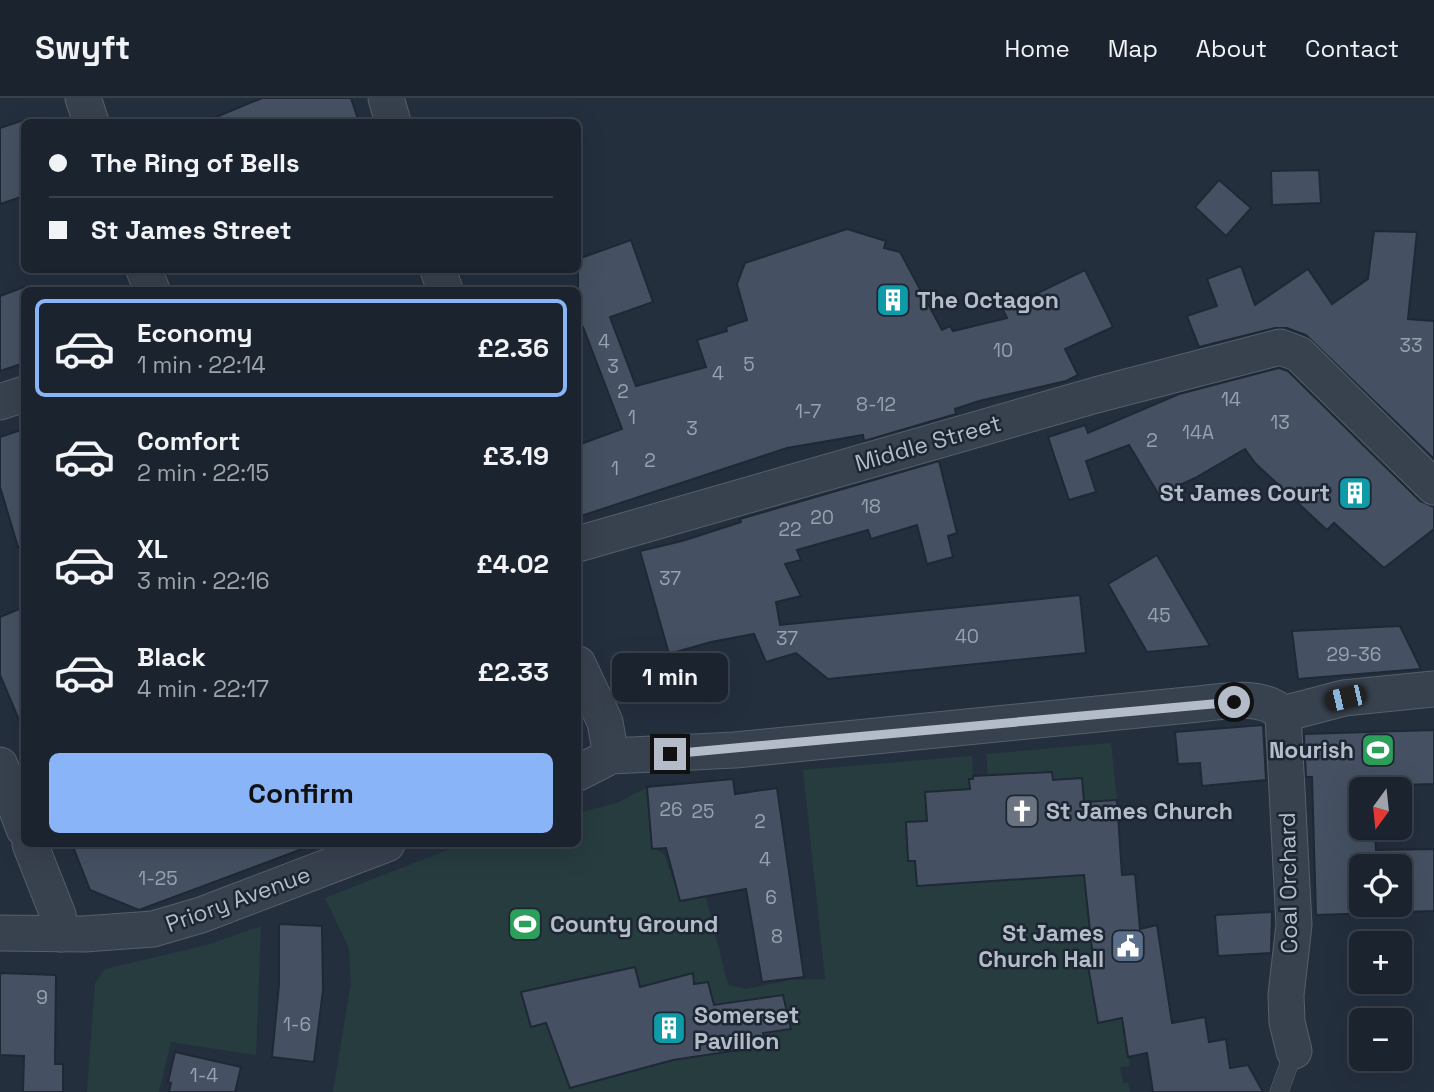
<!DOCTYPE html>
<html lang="en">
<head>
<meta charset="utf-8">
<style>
	:root { --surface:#1b232e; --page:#282f3a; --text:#f1f3f6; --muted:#a0a4aa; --line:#39404a; --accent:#8ab4f8 }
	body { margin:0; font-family:"Space Grotesk",sans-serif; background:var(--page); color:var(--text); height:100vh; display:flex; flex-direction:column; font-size:26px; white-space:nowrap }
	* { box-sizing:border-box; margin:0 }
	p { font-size:23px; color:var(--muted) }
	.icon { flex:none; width:38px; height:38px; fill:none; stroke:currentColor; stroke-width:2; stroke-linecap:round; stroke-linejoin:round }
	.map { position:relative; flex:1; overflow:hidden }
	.side { position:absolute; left:21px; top:189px; width:560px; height:560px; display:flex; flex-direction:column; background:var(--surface); border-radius:10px; box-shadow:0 7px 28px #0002,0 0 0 2px var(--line) }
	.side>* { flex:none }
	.hud { position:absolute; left:21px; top:21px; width:560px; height:154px; border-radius:10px; box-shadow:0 7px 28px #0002,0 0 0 2px var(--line); display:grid; align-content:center; height:154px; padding:0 28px; background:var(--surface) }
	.needle { width:46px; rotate:195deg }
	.tools { position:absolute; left:1349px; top:679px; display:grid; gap:14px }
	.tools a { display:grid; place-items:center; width:63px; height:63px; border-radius:10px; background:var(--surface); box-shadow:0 7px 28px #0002,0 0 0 2px var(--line); font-size:35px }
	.end { position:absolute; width:32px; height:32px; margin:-16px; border:9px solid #b4bcc9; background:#111; box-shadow:0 0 0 4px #111 }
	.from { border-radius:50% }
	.bubble { position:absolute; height:49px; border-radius:10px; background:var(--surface); box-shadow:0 7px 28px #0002,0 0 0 2px var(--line); font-size:23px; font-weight:800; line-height:49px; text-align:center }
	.car { position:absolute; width:21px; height:42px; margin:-21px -10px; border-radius:9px; box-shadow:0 0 5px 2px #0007; background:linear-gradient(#222 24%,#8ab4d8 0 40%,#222 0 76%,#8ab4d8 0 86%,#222 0) }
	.hud b { display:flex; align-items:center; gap:24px; height:66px; font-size:26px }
	.hud b+b { border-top:2px solid var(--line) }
	.hud i { width:18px; height:18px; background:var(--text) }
	ul { padding:12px 0 0; list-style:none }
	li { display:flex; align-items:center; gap:21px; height:98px; margin:0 14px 10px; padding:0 14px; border:4px solid transparent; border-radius:10px }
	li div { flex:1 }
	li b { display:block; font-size:26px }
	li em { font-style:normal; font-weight:800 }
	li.active { border-color:var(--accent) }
	li>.icon { width:63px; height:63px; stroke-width:1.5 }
	.primary-button { display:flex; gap:14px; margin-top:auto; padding:14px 28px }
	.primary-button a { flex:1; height:80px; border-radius:10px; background:var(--accent); color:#111; font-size:28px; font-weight:800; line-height:80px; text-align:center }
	header { display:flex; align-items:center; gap:42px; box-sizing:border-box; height:98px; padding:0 35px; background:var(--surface); border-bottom:2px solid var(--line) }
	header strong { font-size:33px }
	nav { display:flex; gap:38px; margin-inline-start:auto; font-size:24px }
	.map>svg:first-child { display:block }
	.green { fill:#263c3f }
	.building { fill:#455162; stroke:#1f2835; stroke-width:2; fill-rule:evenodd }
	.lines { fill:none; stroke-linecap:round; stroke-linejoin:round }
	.service-casing { stroke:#565f6c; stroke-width:19 }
	.minor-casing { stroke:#565f6c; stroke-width:37 }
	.service { stroke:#38414e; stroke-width:18 }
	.minor { stroke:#38414e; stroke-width:35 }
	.route { stroke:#b4bcc9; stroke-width:9 }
	.labels { text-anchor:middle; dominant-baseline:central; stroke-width:5; stroke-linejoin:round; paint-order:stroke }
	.number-label { font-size:19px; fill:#98a1af }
	.poi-label { font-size:23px; font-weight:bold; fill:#b4bcc9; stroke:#1d2633; text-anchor:start }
	.street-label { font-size:23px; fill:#b4bcc9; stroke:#1d2633 }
</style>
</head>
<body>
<header>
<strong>Swyft</strong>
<nav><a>Home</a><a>Map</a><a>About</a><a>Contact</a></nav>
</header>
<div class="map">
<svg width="1434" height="994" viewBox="0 0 1434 994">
	<rect width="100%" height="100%" fill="#242f3e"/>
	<!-- green -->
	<g class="green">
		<path d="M 1111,645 L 1117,702 L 1084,704 L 1082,680 L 1053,682 L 1051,673 L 1034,675 L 1035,685 L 989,688 L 986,656 Z"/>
		<path d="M 972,658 L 973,681 L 969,681 L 970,691 L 925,694 L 927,723 L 906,724 L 908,763 L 915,763 L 917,788 L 1095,776 L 1096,860 L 1087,862 L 1098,925 L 1122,920 L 1130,968 L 1120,969 L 1123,985 L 1128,985 L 1130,994 L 333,994 L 351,885 L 349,850 L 325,800 L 462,746 L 578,746 L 578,715 L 617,705 L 646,690 L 652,749 L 664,756 L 680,801 L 706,799 L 728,887 L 746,891 L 791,882 L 825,881 L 803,672 Z"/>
		<path d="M 261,828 L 256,957 L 171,944 L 159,994 L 87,994 L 95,885 L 105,871 L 207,847 Z"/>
	</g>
	<!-- building -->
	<g class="building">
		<path d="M 262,0 L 351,0 L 359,24 L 204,24 Z"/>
		<path d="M 24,22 L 24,98 L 0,106 L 0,30 Z"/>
		<path d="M 1319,72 L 1321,105 L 1272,107 L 1271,73 Z"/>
		<path d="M 1219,82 L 1251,110 L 1226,138 L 1195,109 Z"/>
		<path d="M 847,131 L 886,143 L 884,150 L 900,154 L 942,232 L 950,228 L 953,233 L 1007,220 L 1003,212 L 1085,172 L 1113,229 L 1065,251 L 1078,277 L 1066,283 L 979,303 L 955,311 L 956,316 L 864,343 L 863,337 L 787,350 L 578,419 L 578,347 L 622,331 L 583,229 L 578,231 L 578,161 L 631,142 L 653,204 L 610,219 L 636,288 L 706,269 L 697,242 L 727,233 L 726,229 L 747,222 L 737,186 L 745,165 Z"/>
		<path d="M 1374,133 L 1417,134 L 1408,221 L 1434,223 L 1434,361 L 1306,237 L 1287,230 L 1275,230 L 1199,249 L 1187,218 L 1217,208 L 1207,181 L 1241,168 L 1255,207 L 1308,171 L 1332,206 L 1368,181 Z"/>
		<path d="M 24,189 L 24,265 L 0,273 L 0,198 Z"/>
		<path d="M 1279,270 L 1288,273 L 1420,403 L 1434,409 L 1434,431 L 1384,470 L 1334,425 L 1327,432 L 1255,365 L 1245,351 L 1195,380 L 1159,397 L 1129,347 L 1086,363 L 1096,394 L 1069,402 L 1048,339 L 1085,327 L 1088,335 L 1179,296 Z"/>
		<path d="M 24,331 L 24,448 L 18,449 L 0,389 L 0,339 Z"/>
		<path d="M 939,363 L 957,435 L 948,438 L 953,459 L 927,466 L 917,427 L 871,441 L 868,432 L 797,452 L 801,462 L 785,466 L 801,498 L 776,504 L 780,527 L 1080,497 L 1086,555 L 828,581 L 796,555 L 766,564 L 754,536 L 711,544 L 669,556 L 640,453 L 682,443 L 741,424 L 740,421 Z"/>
		<path d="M 1157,457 L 1210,548 L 1147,554 L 1108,486 Z"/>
		<path d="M 24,509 L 24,634 L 0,577 L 0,519 Z"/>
		<path d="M 1400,528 L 1421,571 L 1298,581 L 1292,533 Z"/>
		<path d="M 1263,627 L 1266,682 L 1202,688 L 1200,665 L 1178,666 L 1175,634 Z"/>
		<path d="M 1434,632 L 1434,686 L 1373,688 L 1374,691 L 1362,691 L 1362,730 L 1375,730 L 1376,752 L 1434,751 L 1434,813 L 1316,817 L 1312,679 L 1306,679 L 1304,636 ZM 1362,768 L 1400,768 L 1400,807 L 1362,807 Z"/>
		<path d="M 1052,674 L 1053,682 L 1082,680 L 1084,704 L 1117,702 L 1122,777 L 1135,776 L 1140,831 L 1157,827 L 1172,925 L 1205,919 L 1209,944 L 1226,941 L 1230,970 L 1248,967 L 1263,994 L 1153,994 L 1147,955 L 1128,959 L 1122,920 L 1098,925 L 1087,862 L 1093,861 L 1084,777 L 917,788 L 915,763 L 908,763 L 906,724 L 927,723 L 925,694 L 970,691 L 969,681 L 973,681 L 973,678 Z"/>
		<path d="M 733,681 L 735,696 L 777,690 L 804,879 L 762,884 L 746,791 L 680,803 L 666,750 L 652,751 L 647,689 Z"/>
		<path d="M 72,746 L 310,746 L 310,748 L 139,812 L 90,792 Z"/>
		<path d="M 1272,814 L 1271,855 L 1218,858 L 1215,817 Z"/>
		<path d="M 279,826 L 322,828 L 323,892 L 314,964 L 272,959 L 279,887 Z"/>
		<path d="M 635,869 L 640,889 L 693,875 L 694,886 L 708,884 L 714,907 L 783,897 L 791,931 L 763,935 L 766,948 L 673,962 L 570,990 L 546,925 L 531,929 L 521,894 Z"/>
		<path d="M 0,875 L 56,877 L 55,966 L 63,966 L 63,994 L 23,994 L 24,958 L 0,957 Z"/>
		<path d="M 175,954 L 241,969 L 235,994 L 169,994 L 171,985 L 168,984 Z"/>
	</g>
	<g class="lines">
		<!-- service casing -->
		<g class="service-casing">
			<path id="service" d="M 1279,994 L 1294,953"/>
		</g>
		<!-- minor casing -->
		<g class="minor-casing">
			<g id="minor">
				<path d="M 83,0 L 91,24"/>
				<path d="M 386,0 L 393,24"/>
				<path d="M 144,172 L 152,192"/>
				<path d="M 438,172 L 445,192"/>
				<path d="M 0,304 L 24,296"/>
				<path d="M 578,446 L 1096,297 L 1280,249 L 1299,256 L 1434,389"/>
				<path d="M 578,566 L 605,624 L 611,658"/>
				<path d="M 1283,616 L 1294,827 L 1286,897 L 1287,924 L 1294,953"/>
				<path d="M 1283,616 L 1344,600 L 1434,591"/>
				<path d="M 0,667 L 24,731"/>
				<path d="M 578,675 L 611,658 L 735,652 L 1188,607 C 1218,605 1260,593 1283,616"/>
				<path d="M 30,746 L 58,817 L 61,836"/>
				<path d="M 0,835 L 84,836 L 153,831 L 201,817 L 387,746"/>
			</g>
		</g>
		<!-- service -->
		<use href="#service" class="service"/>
		<!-- minor -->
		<use href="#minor" class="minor"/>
	</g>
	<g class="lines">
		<!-- route -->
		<path class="route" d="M 670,656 L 1234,604"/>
	</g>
	<!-- icons -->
	<defs>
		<g id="building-square" transform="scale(1.75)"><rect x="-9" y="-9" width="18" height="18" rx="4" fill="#0f9aa8" stroke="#1d2633"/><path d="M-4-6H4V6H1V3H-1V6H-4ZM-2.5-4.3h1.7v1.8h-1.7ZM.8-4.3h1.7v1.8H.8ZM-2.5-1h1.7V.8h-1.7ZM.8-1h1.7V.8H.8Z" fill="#fff"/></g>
		<g id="stadium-square" transform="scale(1.75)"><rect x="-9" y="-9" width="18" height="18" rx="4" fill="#2e9e5b" stroke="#1d2633"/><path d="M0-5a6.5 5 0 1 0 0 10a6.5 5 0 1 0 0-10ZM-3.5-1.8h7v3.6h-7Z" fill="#fff"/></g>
		<g id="church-square" transform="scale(1.75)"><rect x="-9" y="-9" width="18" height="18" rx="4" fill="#6b7280" stroke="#1d2633"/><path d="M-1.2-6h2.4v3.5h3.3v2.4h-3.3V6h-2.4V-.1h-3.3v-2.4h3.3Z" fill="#fff"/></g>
		<g id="civic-square" transform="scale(1.75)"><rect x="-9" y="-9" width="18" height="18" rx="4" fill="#5c6f8a" stroke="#1d2633"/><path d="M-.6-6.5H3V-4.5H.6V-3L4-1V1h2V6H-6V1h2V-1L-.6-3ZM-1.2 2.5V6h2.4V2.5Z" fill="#fff"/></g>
	</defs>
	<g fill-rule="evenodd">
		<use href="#building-square" x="893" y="202"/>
		<use href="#building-square" x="1355" y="395"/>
		<use href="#stadium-square" x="1378" y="652"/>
		<use href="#church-square" x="1022" y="713"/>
		<use href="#stadium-square" x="525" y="826"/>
		<use href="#civic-square" x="1128" y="848"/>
		<use href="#building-square" x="669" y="930"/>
	</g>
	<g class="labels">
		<!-- number labels -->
		<g class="number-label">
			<text x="604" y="243">4</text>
			<text x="1411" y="247">33</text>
			<text x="1003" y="252">10</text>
			<text x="749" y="266">5</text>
			<text x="613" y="268">3</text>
			<text x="718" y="275">4</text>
			<text x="623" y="293">2</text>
			<text x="1231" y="301">14</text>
			<text x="876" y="306">8-12</text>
			<text x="808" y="313">1-7</text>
			<text x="632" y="319">1</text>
			<text x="1280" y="324">13</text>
			<text x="692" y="330">3</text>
			<text x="1198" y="334">14A</text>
			<text x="1152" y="342">2</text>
			<text x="650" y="362">2</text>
			<text x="615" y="370">1</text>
			<text x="871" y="408">18</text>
			<text x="822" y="419">20</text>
			<text x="790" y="431">22</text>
			<text x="670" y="480">37</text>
			<text x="1159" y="517">45</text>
			<text x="967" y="538">40</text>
			<text x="787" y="540">37</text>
			<text x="1354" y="556">29-36</text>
			<text x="671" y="711">26</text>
			<text x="703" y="713">25</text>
			<text x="760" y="723">2</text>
			<text x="765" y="761">4</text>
			<text x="158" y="780">1-25</text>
			<text x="771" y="799">6</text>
			<text x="777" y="838">8</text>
			<text x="42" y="899">9</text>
			<text x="297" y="926">1-6</text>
			<text x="204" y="977">1-4</text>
		</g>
		<!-- poi labels -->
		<g class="poi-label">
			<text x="917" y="202">The Octagon</text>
			<text x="1330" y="395" text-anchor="end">St James Court</text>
			<text x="1354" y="652" text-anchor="end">Nourish</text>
			<text x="1046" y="713">St James Church</text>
			<text x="550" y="826">County Ground</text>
			<text x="1104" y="835" text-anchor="end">St James<tspan x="1104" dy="26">Church Hall</tspan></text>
			<text x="694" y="917">Somerset<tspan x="694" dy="26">Pavilion</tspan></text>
		</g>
		<!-- street labels -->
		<g class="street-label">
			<text transform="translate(928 345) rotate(-16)">Middle Street</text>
			<text transform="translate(1288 785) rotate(-91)">Coal Orchard</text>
			<text transform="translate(238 801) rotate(-20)">Priory Avenue</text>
		</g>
	</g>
</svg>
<div class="tools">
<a><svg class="needle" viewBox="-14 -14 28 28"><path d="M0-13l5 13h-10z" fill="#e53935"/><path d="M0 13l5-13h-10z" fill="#a0a4aa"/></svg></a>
<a><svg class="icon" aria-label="locate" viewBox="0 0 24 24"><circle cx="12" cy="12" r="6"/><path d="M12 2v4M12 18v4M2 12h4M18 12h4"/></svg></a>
<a>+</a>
<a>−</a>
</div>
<i class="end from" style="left:1234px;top:604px"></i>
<i class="end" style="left:670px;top:656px"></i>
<div class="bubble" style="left:612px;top:555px;width:116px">1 min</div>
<i class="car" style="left:1345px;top:600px;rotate:257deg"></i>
<div class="hud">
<b><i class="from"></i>The Ring of Bells</b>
<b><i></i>St James Street</b>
</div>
<section class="side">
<ul>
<li class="active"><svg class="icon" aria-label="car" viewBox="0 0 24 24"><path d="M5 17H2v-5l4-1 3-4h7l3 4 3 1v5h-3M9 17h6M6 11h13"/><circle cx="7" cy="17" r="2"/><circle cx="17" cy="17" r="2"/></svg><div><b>Economy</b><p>1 min · 22:14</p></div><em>£2.36</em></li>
<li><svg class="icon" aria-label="car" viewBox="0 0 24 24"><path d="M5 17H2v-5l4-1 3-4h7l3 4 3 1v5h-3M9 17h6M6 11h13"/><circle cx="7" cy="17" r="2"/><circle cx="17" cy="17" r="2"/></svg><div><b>Comfort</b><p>2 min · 22:15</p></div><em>£3.19</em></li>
<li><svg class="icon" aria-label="car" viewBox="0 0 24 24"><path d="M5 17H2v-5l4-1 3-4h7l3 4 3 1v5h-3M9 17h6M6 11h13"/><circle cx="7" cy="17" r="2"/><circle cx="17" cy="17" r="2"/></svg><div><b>XL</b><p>3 min · 22:16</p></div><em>£4.02</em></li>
<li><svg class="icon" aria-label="car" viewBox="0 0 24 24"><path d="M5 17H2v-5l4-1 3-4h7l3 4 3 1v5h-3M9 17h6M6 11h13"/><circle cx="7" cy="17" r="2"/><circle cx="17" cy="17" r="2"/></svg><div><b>Black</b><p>4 min · 22:17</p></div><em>£2.33</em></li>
</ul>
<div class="primary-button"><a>Confirm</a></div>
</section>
</div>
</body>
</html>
